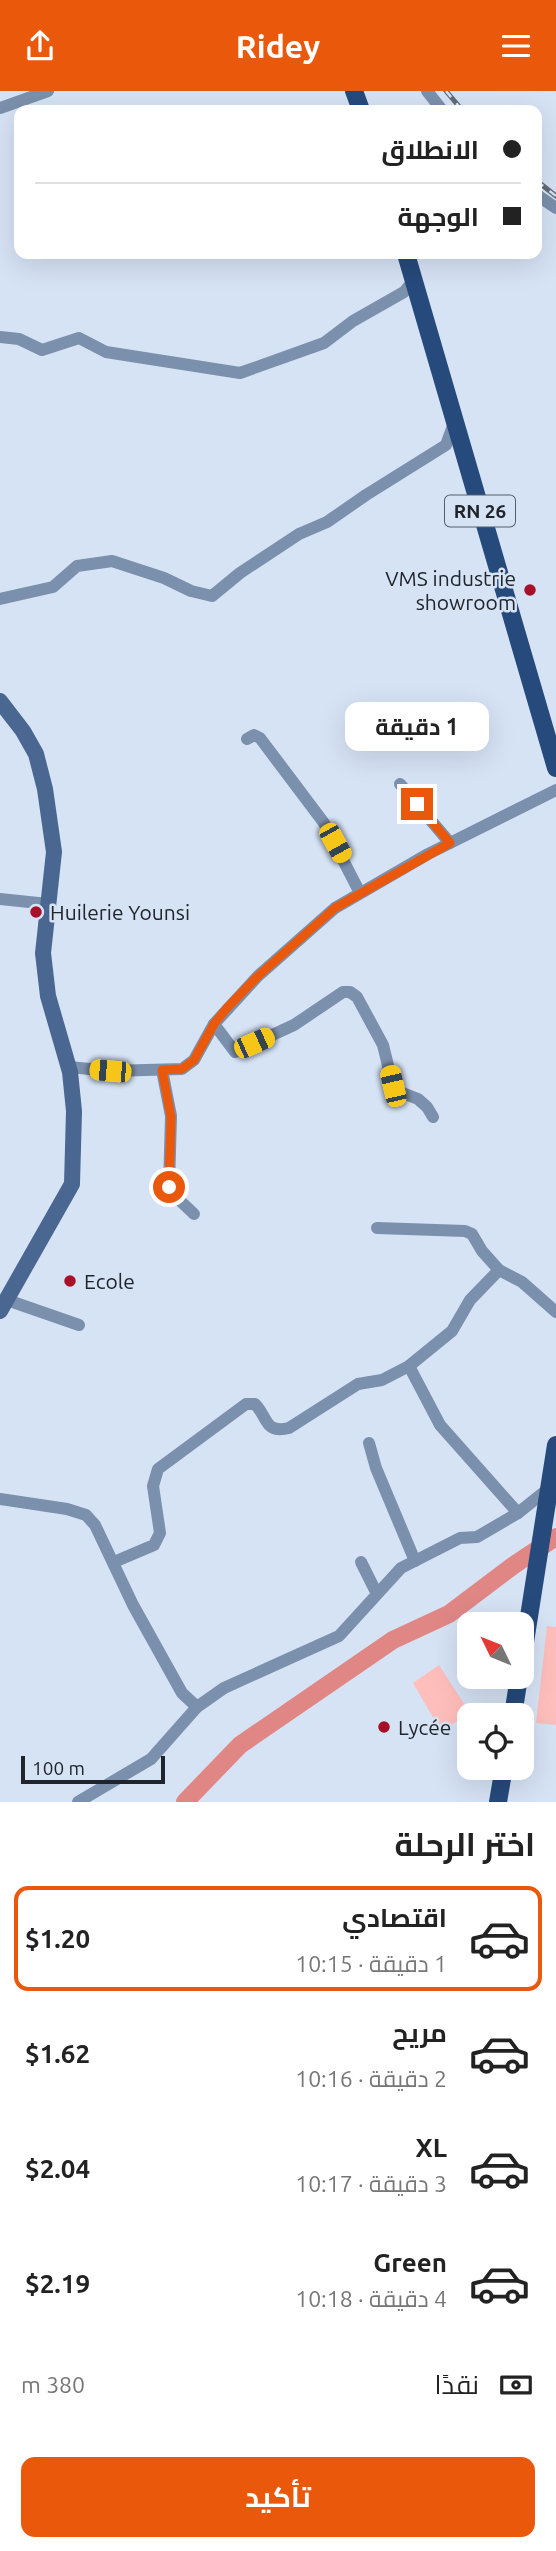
<!DOCTYPE html>
<html lang="ar">
<head>
<meta charset="utf-8">
<style>
	:root { --surface:#fff; --page:#f2f2f2; --text:#222; --muted:#767676; --line:#e0e0e0; --accent:#ea580c }
	body { margin:0; font-family:Ubuntu,Cairo,sans-serif; background:var(--page); color:var(--text); direction:rtl; height:100vh; display:flex; flex-direction:column; font-size:26px; white-space:nowrap }
	* { box-sizing:border-box; margin:0 }
	p { font-size:23px; color:var(--muted) }
	.icon { flex:none; width:38px; height:38px; fill:none; stroke:currentColor; stroke-width:2; stroke-linecap:round; stroke-linejoin:round }
	.map { position:relative; height:1711px; overflow:hidden; direction:ltr }
	.sheet { display:flex; flex-direction:column; background:var(--surface); flex:1 }
	.sheet>* { flex:none }
	.top-card { position:absolute; left:14px; top:14px; width:528px; height:154px; border-radius:14px; box-shadow:0 7px 28px #0002; direction:rtl; display:grid; align-content:center; height:154px; padding:0 21px; background:var(--surface) }
	.needle { width:46px; rotate:313deg }
	.fabs { position:absolute; left:457px; top:1521px; display:grid; gap:14px }
	.fabs a { display:grid; place-items:center; width:77px; height:77px; border-radius:14px; background:var(--surface); box-shadow:0 7px 28px #0002; font-size:35px }
	.scale { position:absolute; left:21px; bottom:18px; width:144px; box-sizing:border-box; padding-left:7px; border:4px solid #20252c; border-top:0; font-size:19px; line-height:24px; white-space:nowrap; color:#20252c; -webkit-text-stroke:5px #d6e3f5; paint-order:stroke }
	.end { position:absolute; width:32px; height:32px; margin:-16px; border:9px solid #ea580c; background:#fff; box-shadow:0 0 0 4px #fff }
	.from { border-radius:50% }
	.bubble { position:absolute; height:49px; border-radius:14px; background:var(--surface); box-shadow:0 7px 28px #0002; font-size:23px; font-weight:700; line-height:49px; text-align:center; direction:rtl }
	.car { position:absolute; width:21px; height:42px; margin:-21px -10px; border-radius:9px; box-shadow:0 0 5px 2px #0007; background:linear-gradient(#f5c518 24%,#345 0 40%,#f5c518 0 76%,#345 0 86%,#f5c518 0) }
	.top-card b { display:flex; align-items:center; gap:24px; height:66px; font-size:26px }
	.top-card b+b { border-top:2px solid var(--line) }
	.top-card i { width:18px; height:18px; background:var(--text) }
	ul { padding:0; list-style:none }
	li { display:flex; align-items:center; gap:21px; height:105px; margin:0 14px 10px; padding:0 7px; border:4px solid transparent; border-radius:14px }
	li div { flex:1 }
	li b { display:block; font-size:26px }
	li em { font-style:normal; font-weight:700 }
	li.active { border-color:var(--accent) }
	li>.icon { width:63px; height:63px; stroke-width:1.5 }
	h2 { padding:0 21px; font-size:32px; line-height:84px }
	.pay { display:flex; align-items:center; gap:18px; height:77px; padding:0 21px; font-size:26px }
	.pay p { margin-inline-start:auto }
	.button { display:flex; gap:14px; margin-top:auto; padding:14px 21px }
	.button a { flex:1; height:80px; border-radius:14px; background:var(--accent); color:#fff; font-size:28px; font-weight:700; line-height:80px; text-align:center }
	header { display:flex; justify-content:space-between; align-items:center; height:91px; padding:0 21px; background:var(--accent); color:#fff; font-size:32px; font-weight:700 }
	.map>svg:first-child { display:block }
	.green { fill:#febebc }
	.lines { fill:none; stroke-linecap:round; stroke-linejoin:round }
	.river { stroke:#e08786; stroke-width:18 }
	.street { stroke:#7b90ac; stroke-width:12 }
	.secondary { stroke:#496790; stroke-width:16 }
	.primary { stroke:#264a7b; stroke-width:18 }
	.rail-casing { stroke:#626a75; stroke-width:5 }
	.rail { stroke:#d6e3f5; stroke-width:2.5; stroke-dasharray:8; stroke-linecap:butt }
	.route { stroke:#ea580c; stroke-width:9 }
	.poi-dot { fill:#a8102a; stroke:#d6e3f5; stroke-width:2.5 }
	.labels { text-anchor:middle; dominant-baseline:central; stroke-width:5; stroke-linejoin:round; paint-order:stroke }
	.shield { fill:#d6e3f5; stroke:#575e68; stroke-width:2 }
	.shield-label { font-size:19px; font-weight:bold; fill:#20252c }
	.poi-label { font-size:21px; fill:#20252c; stroke:#d6e3f5; text-anchor:start }
</style>
</head>
<body>
<header><svg class="icon" aria-label="menu" viewBox="0 0 24 24"><path d="M4 6h16M4 12h16M4 18h16"/></svg>Ridey<svg class="icon" aria-label="share" viewBox="0 0 24 24"><path d="M12 15V3M7 8l5-5 5 5M5 13v7h14v-7"/></svg></header>
<div class="map">
<svg width="556" height="1711" viewBox="0 0 556 1711">
	<rect width="100%" height="100%" fill="#d6e3f5"/>
	<!-- green -->
	<g class="green">
		<path d="M 547,1535 L 556,1536 L 556,1634 L 536,1632 Z"/>
		<path d="M 439,1574 L 470,1622 L 441,1640 L 413,1592 Z"/>
	</g>
	<g class="lines">
		<!-- river -->
		<path class="river" d="M 185,1711 L 240,1654 L 393,1549 L 449,1523 L 514,1474 L 556,1446"/>
		<!-- street -->
		<g class="street">
			<path d="M 427,0 L 442,19"/>
			<path d="M 0,17 L 48,0"/>
			<path d="M 537,104 L 556,117"/>
			<path d="M 0,246 L 19,248 L 42,259 L 79,247 L 106,261 L 240,282 L 324,252 L 353,230 L 404,201 L 414,189"/>
			<path d="M 0,508 L 53,496 L 77,475 L 112,470 L 164,487 L 191,500 L 212,505 L 240,482 L 299,443 L 327,431 L 366,404 L 446,354 L 454,332"/>
			<path d="M 247,648 L 254,644 L 260,647 L 324,732 L 360,802"/>
			<path d="M 400,693 L 450,752"/>
			<path d="M 0,808 L 48,813"/>
			<path d="M 214,933 L 235,961 L 294,934 L 343,901 L 350,901 L 357,906 L 383,954 L 393,995 L 400,1001 L 418,1008 L 427,1016 L 433,1026"/>
			<path d="M 69,976 L 110,980 L 182,978 L 194,969 L 214,933 L 258,885 L 335,817 L 428,763 L 556,699"/>
			<path d="M 162,979 L 171,1025 L 169,1096 L 173,1103 L 194,1123"/>
			<path d="M 377,1137 L 465,1140 L 472,1143 L 482,1160 L 499,1179"/>
			<path d="M 7,1209 L 79,1234"/>
			<path d="M 409,1275 L 440,1334 L 518,1422"/>
			<path d="M 369,1352 L 376,1377 L 415,1470"/>
			<path d="M 0,1408 L 67,1418 L 86,1424 L 95,1434 L 133,1514 L 182,1602 L 197,1616"/>
			<path d="M 114,1471 L 154,1454 L 160,1442 L 153,1395 L 158,1378 L 246,1313 L 255,1313 C 268,1326 264,1343 289,1337 L 358,1293 L 382,1289 L 409,1275 L 452,1240 L 470,1209 L 499,1179 L 522,1191 L 556,1221"/>
			<path d="M 361,1471 L 377,1503"/>
			<path d="M 78,1711 L 151,1668 L 197,1616 L 224,1597 L 339,1545 L 401,1477 L 460,1447 L 477,1446 L 518,1422 L 548,1398 L 552,1398"/>
		</g>
		<!-- secondary -->
		<path class="secondary" d="M 0,610 L 23,640 L 36,663 L 45,698 L 54,761 L 43,862 L 48,905 L 70,981 L 74,1020 L 72,1093 L 0,1220"/>
		<!-- primary -->
		<g class="primary">
			<path d="M 354,0 L 361,19"/>
			<path d="M 406,163 L 556,677"/>
			<path d="M 522,1570 L 556,1354"/>
			<path d="M 513,1624 L 519,1586"/>
			<path d="M 498,1711 L 504,1676"/>
		</g>
		<!-- rail casing -->
		<g class="rail-casing">
			<g id="rail">
				<path d="M 446,0 L 462,19"/>
				<path d="M 537,90 L 556,105"/>
			</g>
		</g>
		<!-- rail -->
		<use href="#rail" class="rail"/>
	</g>
	<g class="lines">
		<!-- route -->
		<path class="route" d="M 169,1096 L 171,1026 L 162,979 L 182,978 L 194,969 L 214,933 L 226,918 L 258,885 L 335,817 L 450,752 L 417,713"/>
	</g>
	<!-- markers -->
	<g class="poi-dot">
		<circle cx="530" cy="499" r="7"/>
		<circle cx="36" cy="821" r="7"/>
		<circle cx="70" cy="1190" r="7"/>
		<circle cx="384" cy="1636" r="7"/>
	</g>
	<g class="labels">
		<!-- shield labels -->
		<rect class="shield" x="445" y="404.5" width="70" height="31" rx="5"/>
		<g class="shield-label">
			<text x="480" y="420">RN 26</text>
		</g>
		<!-- poi labels -->
		<g class="poi-label">
			<text x="516" y="487" text-anchor="end">VMS industrie<tspan x="516" dy="24">showroom</tspan></text>
			<text x="50" y="821">Huilerie Younsi</text>
			<text x="84" y="1190">Ecole</text>
			<text x="398" y="1636">Lycée</text>
		</g>
	</g>
</svg>
<div class="fabs">
<a><svg class="needle" viewBox="-14 -14 28 28"><path d="M0-13l5 13h-10z" fill="#e53935"/><path d="M0 13l5-13h-10z" fill="#767676"/></svg></a>
<a><svg class="icon" aria-label="locate" viewBox="0 0 24 24"><circle cx="12" cy="12" r="6"/><path d="M12 2v4M12 18v4M2 12h4M18 12h4"/></svg></a>
</div>
<div class="scale">100 m</div>
<i class="end from" style="left:169px;top:1096px"></i>
<i class="end" style="left:417px;top:713px"></i>
<div class="bubble" style="left:345px;top:611px;width:144px">1 دقيقة</div>
<i class="car" style="left:335px;top:752px;rotate:151deg"></i>
<i class="car" style="left:254px;top:952px;rotate:66deg"></i>
<i class="car" style="left:110px;top:980px;rotate:275deg"></i>
<i class="car" style="left:393px;top:995px;rotate:347deg"></i>
<div class="top-card">
<b><i class="from"></i>الانطلاق</b>
<b><i></i>الوجهة</b>
</div>
</div>
<section class="sheet">
<h2>اختر الرحلة</h2>
<ul>
<li class="active"><svg class="icon" aria-label="car" viewBox="0 0 24 24"><path d="M5 17H2v-5l4-1 3-4h7l3 4 3 1v5h-3M9 17h6M6 11h13"/><circle cx="7" cy="17" r="2"/><circle cx="17" cy="17" r="2"/></svg><div><b>اقتصادي</b><p>1 دقيقة · 10:15</p></div><em>$1.20</em></li>
<li><svg class="icon" aria-label="car" viewBox="0 0 24 24"><path d="M5 17H2v-5l4-1 3-4h7l3 4 3 1v5h-3M9 17h6M6 11h13"/><circle cx="7" cy="17" r="2"/><circle cx="17" cy="17" r="2"/></svg><div><b>مريح</b><p>2 دقيقة · 10:16</p></div><em>$1.62</em></li>
<li><svg class="icon" aria-label="car" viewBox="0 0 24 24"><path d="M5 17H2v-5l4-1 3-4h7l3 4 3 1v5h-3M9 17h6M6 11h13"/><circle cx="7" cy="17" r="2"/><circle cx="17" cy="17" r="2"/></svg><div><b>XL</b><p>3 دقيقة · 10:17</p></div><em>$2.04</em></li>
<li><svg class="icon" aria-label="car" viewBox="0 0 24 24"><path d="M5 17H2v-5l4-1 3-4h7l3 4 3 1v5h-3M9 17h6M6 11h13"/><circle cx="7" cy="17" r="2"/><circle cx="17" cy="17" r="2"/></svg><div><b>Green</b><p>4 دقيقة · 10:18</p></div><em>$2.19</em></li>
</ul>
<div class="pay"><svg class="icon" aria-label="cash" viewBox="0 0 24 24"><path d="M3 7h18v10H3z"/><circle cx="12" cy="12" r="2"/></svg>نقدًا<p>380 m</p></div>
<div class="button"><a>تأكيد</a></div>
</section>
</body>
</html>
